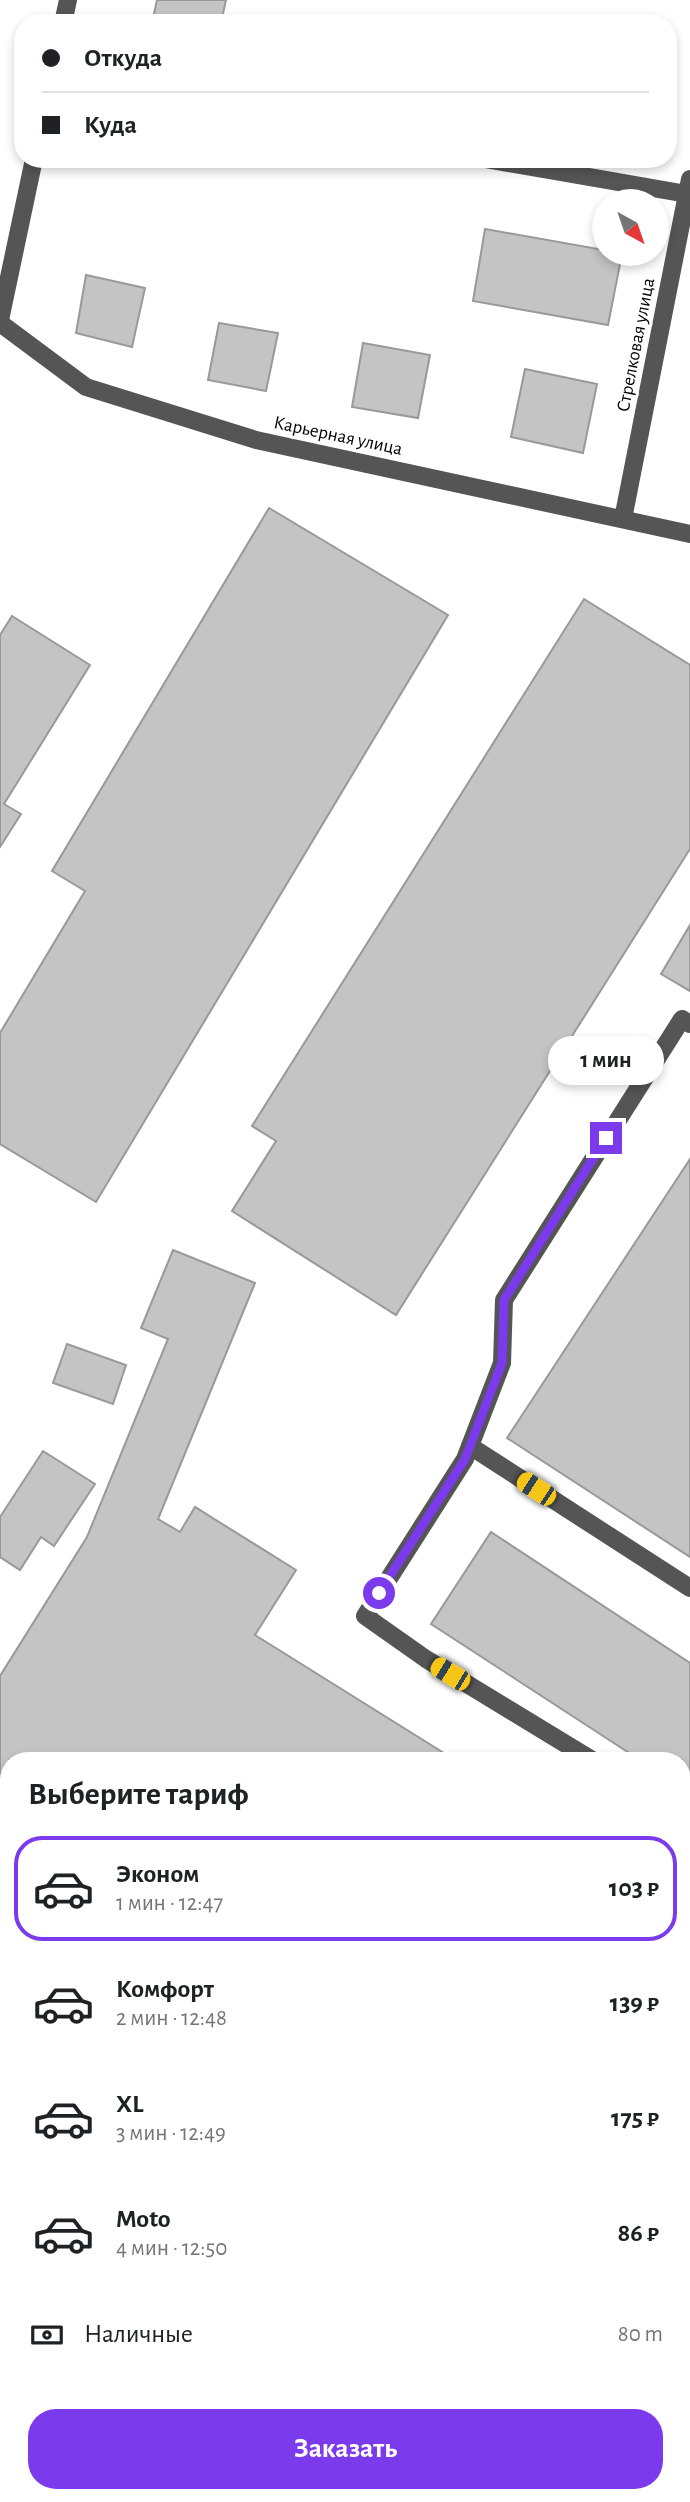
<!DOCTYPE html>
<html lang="ru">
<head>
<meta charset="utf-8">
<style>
	:root { --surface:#fff; --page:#f6f6f6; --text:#202124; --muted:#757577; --line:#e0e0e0; --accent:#7c3aed }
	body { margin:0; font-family:"Alegreya Sans",sans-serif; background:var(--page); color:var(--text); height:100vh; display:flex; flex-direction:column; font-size:26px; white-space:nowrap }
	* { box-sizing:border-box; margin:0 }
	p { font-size:23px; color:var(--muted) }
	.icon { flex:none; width:38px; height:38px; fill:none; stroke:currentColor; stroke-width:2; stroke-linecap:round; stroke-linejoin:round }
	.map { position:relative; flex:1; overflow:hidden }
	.details { position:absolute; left:0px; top:1752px; width:691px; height:751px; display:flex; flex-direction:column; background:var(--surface); border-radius:28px 28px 0 0; box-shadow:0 4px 10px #0003 }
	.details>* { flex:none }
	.banner { position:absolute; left:14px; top:14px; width:663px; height:154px; border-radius:28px; box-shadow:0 4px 10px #0003; display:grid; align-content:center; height:154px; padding:0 28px; background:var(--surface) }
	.needle { width:46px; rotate:140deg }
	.controls { position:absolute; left:592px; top:189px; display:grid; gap:14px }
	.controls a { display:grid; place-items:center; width:77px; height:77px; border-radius:50%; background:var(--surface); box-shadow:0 4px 10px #0003; font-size:35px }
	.end { position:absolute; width:32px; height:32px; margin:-16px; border:9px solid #7c3aed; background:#fff; box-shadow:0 0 0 4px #fff }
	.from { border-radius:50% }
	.bubble { position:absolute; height:49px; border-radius:24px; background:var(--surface); box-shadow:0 4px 10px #0003; font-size:23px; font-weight:700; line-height:49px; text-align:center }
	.car { position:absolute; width:21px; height:42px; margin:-21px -10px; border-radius:9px; box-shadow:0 0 5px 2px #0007; background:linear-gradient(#f5c518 24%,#345 0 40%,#f5c518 0 76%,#345 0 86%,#f5c518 0) }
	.banner b { display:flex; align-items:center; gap:24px; height:66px; font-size:26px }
	.banner b+b { border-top:2px solid var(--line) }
	.banner i { width:18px; height:18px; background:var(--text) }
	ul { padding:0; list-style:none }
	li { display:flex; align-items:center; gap:21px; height:105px; margin:0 14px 10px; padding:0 14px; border:4px solid transparent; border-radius:28px }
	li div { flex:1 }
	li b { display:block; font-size:26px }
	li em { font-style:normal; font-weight:700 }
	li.active { border-color:var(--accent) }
	li>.icon { width:63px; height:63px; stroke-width:1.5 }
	h2 { padding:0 28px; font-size:32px; line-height:84px }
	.pay { display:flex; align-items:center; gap:18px; height:77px; padding:0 28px; font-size:26px }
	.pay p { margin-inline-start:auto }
	.cta { display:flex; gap:14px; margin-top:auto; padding:14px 28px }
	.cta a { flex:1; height:80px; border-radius:28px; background:var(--accent); color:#fff; font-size:28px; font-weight:700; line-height:80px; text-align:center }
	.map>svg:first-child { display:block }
	.building { fill:#c4c4c4; stroke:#999; stroke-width:2 }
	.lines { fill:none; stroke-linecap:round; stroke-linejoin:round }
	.minor { stroke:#555; stroke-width:18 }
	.route { stroke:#7c3aed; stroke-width:9 }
	.labels { text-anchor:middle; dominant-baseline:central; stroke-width:6; stroke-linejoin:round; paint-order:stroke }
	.street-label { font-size:19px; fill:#000; stroke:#fff }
</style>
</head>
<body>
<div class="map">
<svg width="690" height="2502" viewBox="0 0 690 2502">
	<rect width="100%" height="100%" fill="#fff"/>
	<!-- building -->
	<g class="building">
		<path d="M 157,0 L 226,0 L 221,23 L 152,23 Z"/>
		<path d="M 485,229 L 604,250 L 604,254 L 622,254 L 608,325 L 473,301 Z"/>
		<path d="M 86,275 L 145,288 L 132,347 L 76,333 Z"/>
		<path d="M 219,323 L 278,333 L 266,391 L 208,380 Z"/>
		<path d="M 363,343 L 430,355 L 418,418 L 352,407 Z"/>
		<path d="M 525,369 L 597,384 L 583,453 L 511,437 Z"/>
		<path d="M 269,508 L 448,615 L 96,1202 L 0,1144 L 0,1033 L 85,891 L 52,871 Z"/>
		<path d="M 584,599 L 690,665 L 690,849 L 396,1315 L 232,1211 L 276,1141 L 252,1126 Z"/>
		<path d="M 12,616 L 90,665 L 4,804 L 21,814 L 0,847 L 0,635 Z"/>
		<path d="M 690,925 L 690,991 L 661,974 Z"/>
		<path d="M 690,1159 L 690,1557 L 507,1438 Z"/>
		<path d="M 173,1250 L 255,1283 L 158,1519 L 180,1532 L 195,1507 L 296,1570 L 255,1635 L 455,1760 L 9,1760 L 9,1930 L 0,1925 L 0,1676 L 87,1537 L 168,1339 L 141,1328 Z"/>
		<path d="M 67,1344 L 126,1365 L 113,1404 L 53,1383 Z"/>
		<path d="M 43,1451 L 95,1484 L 54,1546 L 41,1537 L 20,1570 L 0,1557 L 0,1517 Z"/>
		<path d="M 491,1532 L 690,1663 L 690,1793 L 682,1788 L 682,1760 L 640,1760 L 431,1624 Z"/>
		<path d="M 682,1903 L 690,1907 L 690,2328 L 682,2323 Z"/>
		<path d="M 0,2041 L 9,2047 L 9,2171 L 0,2184 Z"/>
		<path d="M 9,2259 L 9,2494 L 73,2494 L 67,2502 L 0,2502 L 0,2272 Z"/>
		<path d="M 682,2486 L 690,2493 L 690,2502 L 393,2502 L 384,2494 L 682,2494 Z"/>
		<path d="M 156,2494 L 173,2494 L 186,2502 L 150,2502 Z"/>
	</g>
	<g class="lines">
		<!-- minor -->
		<g class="minor">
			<path d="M 63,23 L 68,0"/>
			<path d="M 485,159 L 687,194"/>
			<path d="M 0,320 L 34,159"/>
			<path d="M 0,323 L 86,387 L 256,440 L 690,534"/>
			<path d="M 623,519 L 690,179"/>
			<path d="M 470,1446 L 690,1588"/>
			<path d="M 592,1760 L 426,1659 L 365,1616 L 465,1459 L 502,1363 L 504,1300 L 682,1019 L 690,1024"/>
			<path d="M 682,1816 L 690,1818"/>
			<path d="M 283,2494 L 293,2502"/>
			<path d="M 110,2502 L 116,2494"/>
		</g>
	</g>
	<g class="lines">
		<!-- route -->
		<path class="route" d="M 379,1593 L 465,1459 L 502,1363 L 504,1300 L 606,1138"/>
	</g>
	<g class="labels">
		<!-- street labels -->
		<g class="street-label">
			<text transform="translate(636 345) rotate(-79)">Стрелковая улица</text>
			<text transform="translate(338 436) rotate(12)">Карьерная улица</text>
		</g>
	</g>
</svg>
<div class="controls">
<a><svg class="needle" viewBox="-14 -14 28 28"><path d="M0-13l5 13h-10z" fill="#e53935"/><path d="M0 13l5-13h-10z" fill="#757577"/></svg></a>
</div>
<i class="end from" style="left:379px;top:1593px"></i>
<i class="end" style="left:606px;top:1138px"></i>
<div class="bubble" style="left:548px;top:1036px;width:116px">1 мин</div>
<i class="car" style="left:536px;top:1489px;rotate:303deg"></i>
<i class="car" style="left:450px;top:1674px;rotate:301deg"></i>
<div class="banner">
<b><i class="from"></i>Откуда</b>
<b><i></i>Куда</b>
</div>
<section class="details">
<h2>Выберите тариф</h2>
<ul>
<li class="active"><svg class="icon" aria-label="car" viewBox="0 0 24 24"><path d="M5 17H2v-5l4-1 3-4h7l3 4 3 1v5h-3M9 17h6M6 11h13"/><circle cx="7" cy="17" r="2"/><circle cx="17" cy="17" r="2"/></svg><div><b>Эконом</b><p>1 мин · 12:47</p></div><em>103 ₽</em></li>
<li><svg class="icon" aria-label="car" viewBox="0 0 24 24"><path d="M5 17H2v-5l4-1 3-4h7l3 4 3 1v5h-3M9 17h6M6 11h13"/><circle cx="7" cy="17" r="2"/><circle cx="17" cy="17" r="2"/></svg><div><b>Комфорт</b><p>2 мин · 12:48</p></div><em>139 ₽</em></li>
<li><svg class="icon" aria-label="car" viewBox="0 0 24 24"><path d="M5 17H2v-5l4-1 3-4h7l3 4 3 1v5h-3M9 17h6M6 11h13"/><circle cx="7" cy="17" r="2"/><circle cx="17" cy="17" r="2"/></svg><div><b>XL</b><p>3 мин · 12:49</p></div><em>175 ₽</em></li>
<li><svg class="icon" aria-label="car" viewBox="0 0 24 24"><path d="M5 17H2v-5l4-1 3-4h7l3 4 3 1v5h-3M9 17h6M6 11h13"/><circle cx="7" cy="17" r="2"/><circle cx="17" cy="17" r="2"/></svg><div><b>Moto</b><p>4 мин · 12:50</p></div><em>86 ₽</em></li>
</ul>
<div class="pay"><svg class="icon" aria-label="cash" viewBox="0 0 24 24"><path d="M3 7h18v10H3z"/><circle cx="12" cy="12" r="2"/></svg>Наличные<p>80 m</p></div>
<div class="cta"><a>Заказать</a></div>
</section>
</div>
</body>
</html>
